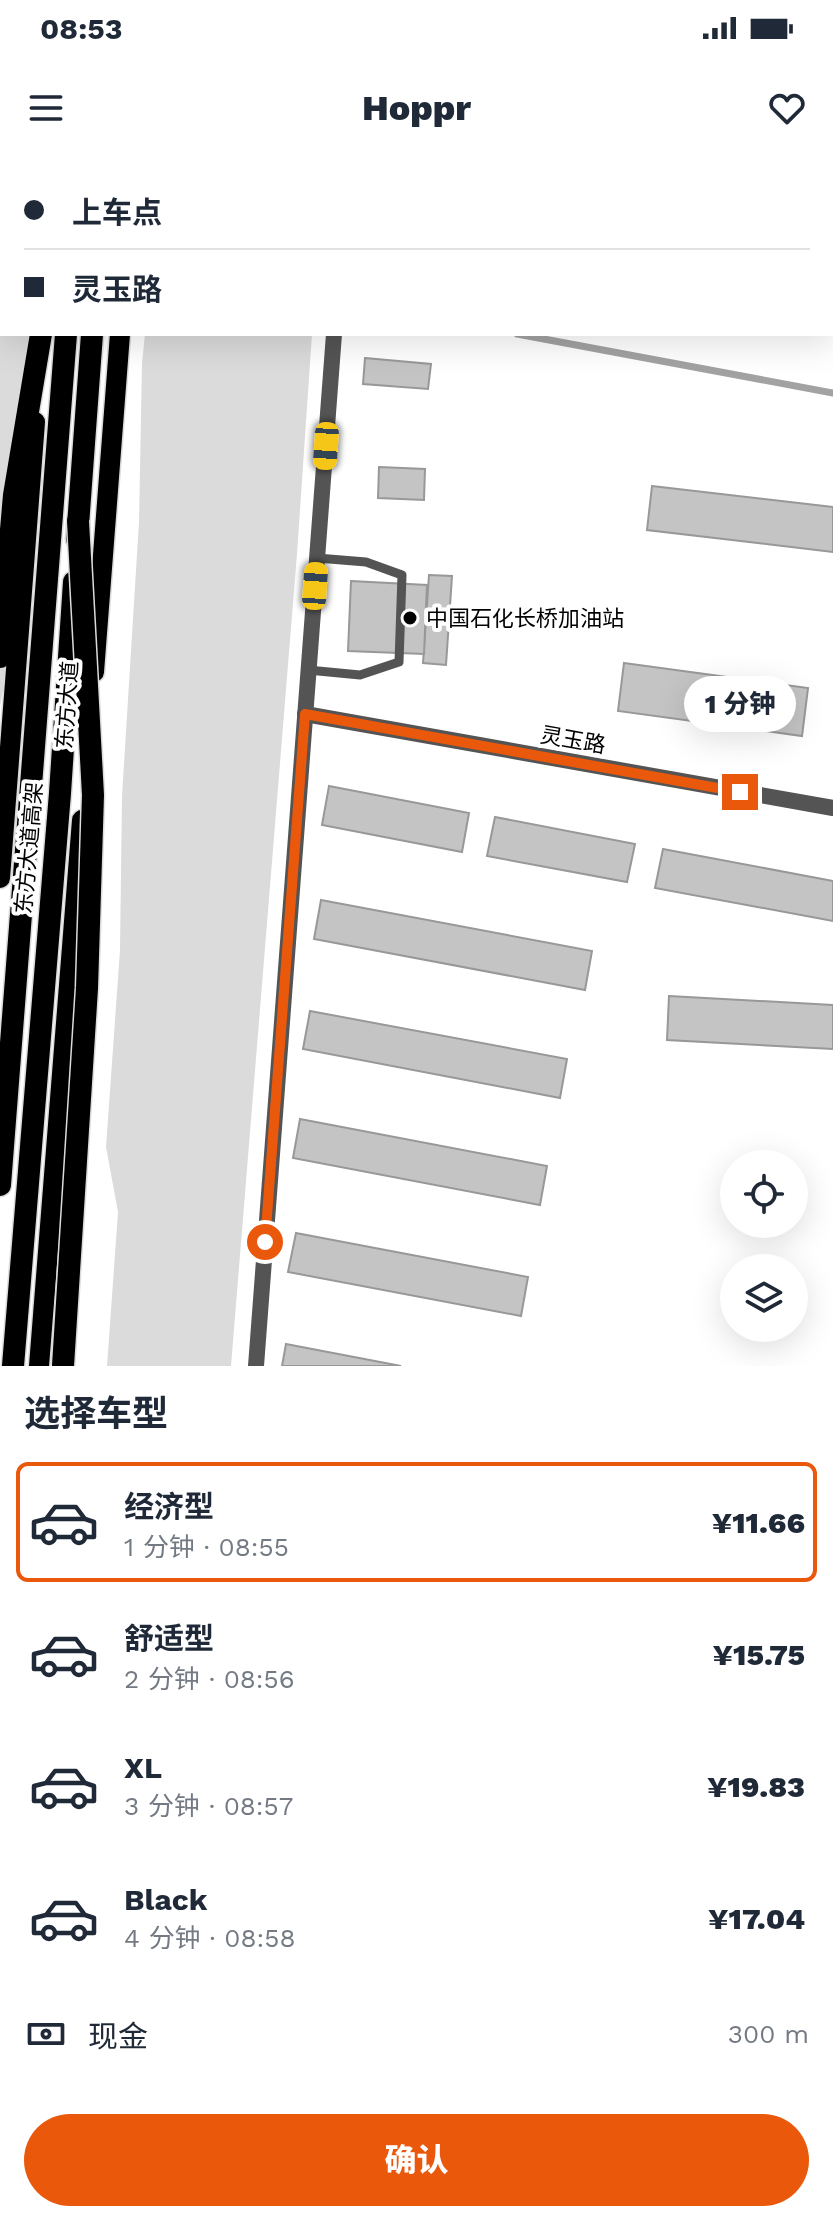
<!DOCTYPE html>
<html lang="zh">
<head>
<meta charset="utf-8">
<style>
	:root { --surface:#fff; --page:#f2f2f3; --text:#1f2937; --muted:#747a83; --line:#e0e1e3; --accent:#ea580c }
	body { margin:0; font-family:"Work Sans","Noto Sans SC",sans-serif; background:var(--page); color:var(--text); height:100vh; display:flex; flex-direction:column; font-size:30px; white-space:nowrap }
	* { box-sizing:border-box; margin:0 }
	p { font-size:26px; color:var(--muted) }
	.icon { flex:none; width:44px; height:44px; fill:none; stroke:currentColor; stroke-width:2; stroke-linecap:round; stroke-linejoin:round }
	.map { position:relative; height:1206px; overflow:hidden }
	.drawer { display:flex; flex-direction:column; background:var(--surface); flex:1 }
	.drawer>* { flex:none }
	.banner { position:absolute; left:0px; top:0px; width:834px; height:176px; box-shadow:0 8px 32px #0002; display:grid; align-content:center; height:176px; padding:0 24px; background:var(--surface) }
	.controls { position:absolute; left:720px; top:990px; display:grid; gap:16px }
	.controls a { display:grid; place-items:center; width:88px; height:88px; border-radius:50%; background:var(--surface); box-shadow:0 8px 32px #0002; font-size:40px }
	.end { position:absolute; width:36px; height:36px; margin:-18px; border:10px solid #ea580c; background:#fff; box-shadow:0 0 0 4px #fff }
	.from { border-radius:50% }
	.bubble { position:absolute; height:56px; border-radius:28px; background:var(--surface); box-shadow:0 8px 32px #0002; font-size:26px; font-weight:800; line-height:56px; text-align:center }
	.car { position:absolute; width:24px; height:48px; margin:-24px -12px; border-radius:10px; box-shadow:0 0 6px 2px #0007; background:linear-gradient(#f5c518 24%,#345 0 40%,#f5c518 0 76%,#345 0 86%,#f5c518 0) }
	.banner b { display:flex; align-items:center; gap:28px; height:76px; font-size:30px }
	.banner b+b { border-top:2px solid var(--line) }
	.banner i { width:20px; height:20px; background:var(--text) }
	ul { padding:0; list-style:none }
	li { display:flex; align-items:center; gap:24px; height:120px; margin:0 16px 12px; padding:0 8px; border:4px solid transparent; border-radius:12px }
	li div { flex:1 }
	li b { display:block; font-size:30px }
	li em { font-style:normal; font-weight:800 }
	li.current { border-color:var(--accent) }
	li>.icon { width:72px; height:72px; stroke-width:1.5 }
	h2 { padding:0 24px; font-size:36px; line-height:96px }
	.pay { display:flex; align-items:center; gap:20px; height:88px; padding:0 24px; font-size:30px }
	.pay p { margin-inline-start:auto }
	.primary-button { display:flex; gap:16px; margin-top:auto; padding:16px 24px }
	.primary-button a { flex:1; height:92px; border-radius:48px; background:var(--accent); color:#fff; font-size:32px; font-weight:800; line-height:92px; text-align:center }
	.status { display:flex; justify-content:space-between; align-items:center; height:56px; padding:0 40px; background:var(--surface); direction:ltr }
	.status svg { height:22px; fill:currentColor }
	header { display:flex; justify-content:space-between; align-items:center; height:104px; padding:0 24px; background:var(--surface); font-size:36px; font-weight:800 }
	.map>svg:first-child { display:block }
	.green { fill:#dbdbdb }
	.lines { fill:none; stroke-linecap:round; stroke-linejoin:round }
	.stream { stroke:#a2a2a2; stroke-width:7 }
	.building { fill:#c4c4c4; stroke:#989898; stroke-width:2 }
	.primary-casing { stroke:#dbdbdb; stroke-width:23 }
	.trunk-casing { stroke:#dbdbdb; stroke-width:25 }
	.service { stroke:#545454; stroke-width:9 }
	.tertiary { stroke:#545454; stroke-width:16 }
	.primary { stroke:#000; stroke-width:20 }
	.trunk { stroke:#000; stroke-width:22 }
	.trunk-bridge-casing { stroke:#dbdbdb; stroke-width:25; stroke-linecap:butt }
	.trunk-bridge { stroke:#000; stroke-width:22 }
	.route { stroke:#ea580c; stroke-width:10 }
	.poi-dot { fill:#000; stroke:#fff; stroke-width:3 }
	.labels { text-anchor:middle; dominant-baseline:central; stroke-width:8; stroke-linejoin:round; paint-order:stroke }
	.poi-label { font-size:22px; fill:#000; stroke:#fff; text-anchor:start }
	.street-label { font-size:22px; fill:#000; stroke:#fff }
</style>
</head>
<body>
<div class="status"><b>08:53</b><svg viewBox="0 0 49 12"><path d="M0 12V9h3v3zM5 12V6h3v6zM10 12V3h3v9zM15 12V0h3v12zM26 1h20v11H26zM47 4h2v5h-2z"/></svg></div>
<header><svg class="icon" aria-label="menu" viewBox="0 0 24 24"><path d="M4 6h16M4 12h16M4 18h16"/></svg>Hoppr<svg class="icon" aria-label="heart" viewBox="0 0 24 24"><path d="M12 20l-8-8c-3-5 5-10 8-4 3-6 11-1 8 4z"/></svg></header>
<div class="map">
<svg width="833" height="1206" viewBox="0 0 833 1206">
	<rect width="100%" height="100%" fill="#fff"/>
	<!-- green -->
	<g class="green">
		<path d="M 0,0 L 55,0 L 2,2 L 2,174 L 41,174 L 20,447 L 0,546 Z"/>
		<path d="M 145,174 L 312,174 L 297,394 L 231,1206 L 107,1206 L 118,1052 L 106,987 L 120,790 L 122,636 L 139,362 L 142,203 Z"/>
	</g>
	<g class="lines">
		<!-- stream -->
		<g class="stream">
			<path d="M 0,68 L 2,69"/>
			<path d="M 517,174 L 833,233"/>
		</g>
	</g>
	<!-- building -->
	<g class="building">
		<path d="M 365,198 L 431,204 L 428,229 L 363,224 Z"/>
		<path d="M 379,307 L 425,309 L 424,340 L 378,338 Z"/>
		<path d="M 652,326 L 833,347 L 833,392 L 647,370 Z"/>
		<path d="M 429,415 L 452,416 L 446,505 L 423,503 Z"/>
		<path d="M 351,421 L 427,425 L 424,494 L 348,491 Z"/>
		<path d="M 624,503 L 808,528 L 802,576 L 618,551 Z"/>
		<path d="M 329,626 L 469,653 L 462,692 L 322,665 Z"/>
		<path d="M 495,657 L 635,684 L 627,722 L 487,696 Z"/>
		<path d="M 663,689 L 833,721 L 833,761 L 655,728 Z"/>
		<path d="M 321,740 L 592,791 L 585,830 L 314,779 Z"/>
		<path d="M 669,836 L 833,845 L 833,889 L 667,880 Z"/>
		<path d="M 310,851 L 567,899 L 560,938 L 303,889 Z"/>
		<path d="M 300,959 L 547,1006 L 540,1045 L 293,998 Z"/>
		<path d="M 296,1073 L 528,1117 L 521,1156 L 288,1112 Z"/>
		<path d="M 286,1184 L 401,1206 L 282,1206 Z"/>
	</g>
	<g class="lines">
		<!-- primary casing -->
		<g class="primary-casing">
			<g id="primary">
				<path d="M 54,2 L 54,0"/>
				<path d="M 133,2 L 133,0"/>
				<path d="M 94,512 L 120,174"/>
				<path d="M 0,718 L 35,262"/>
				<path d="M 39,1206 L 82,660"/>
			</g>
		</g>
		<!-- trunk casing -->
		<g class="trunk-casing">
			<g id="trunk">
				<path d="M 71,2 L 71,0"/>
				<path d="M 106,2 L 106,0"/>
				<path d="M 77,379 L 92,174"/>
				<path d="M 0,497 L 14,335 L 41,174"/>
				<path d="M 0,1025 L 66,174"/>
				<path d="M 13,1206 L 60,633 L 74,422"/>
			</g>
		</g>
		<!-- service -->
		<path class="service" d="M 308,510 L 360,515 L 399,502 L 402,415 L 366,402 L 317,398"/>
		<!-- tertiary -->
		<g class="tertiary">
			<path d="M 348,2 L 348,0"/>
			<path d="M 305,554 L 833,648"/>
			<path d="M 256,1206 L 334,174"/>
		</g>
		<!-- primary -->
		<use href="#primary" class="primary"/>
		<!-- trunk -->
		<use href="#trunk" class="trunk"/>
		<!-- trunk-bridge casing -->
		<g class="trunk-bridge-casing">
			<path id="trunk-bridge" d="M 63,1206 L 87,828 L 93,635 L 78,361"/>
		</g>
		<!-- trunk-bridge -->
		<use href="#trunk-bridge" class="trunk-bridge"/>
	</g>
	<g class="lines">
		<!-- route -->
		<path class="route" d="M 265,1082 L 305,554 L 740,632"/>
	</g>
	<!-- markers -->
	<circle class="poi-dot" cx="410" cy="458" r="8"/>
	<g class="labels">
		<!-- poi labels -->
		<g class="poi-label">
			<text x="426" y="458">中国石化长桥加油站</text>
		</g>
		<!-- street labels -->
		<g class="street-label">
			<text transform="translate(67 545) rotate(-86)">东方大道</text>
			<text transform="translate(573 580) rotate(10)">灵玉路</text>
			<text transform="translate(29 688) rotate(-85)">东方大道高架</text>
		</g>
	</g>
</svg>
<div class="controls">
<a><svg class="icon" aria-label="locate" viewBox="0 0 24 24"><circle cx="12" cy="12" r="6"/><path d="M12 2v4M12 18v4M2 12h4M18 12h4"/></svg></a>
<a><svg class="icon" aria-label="layers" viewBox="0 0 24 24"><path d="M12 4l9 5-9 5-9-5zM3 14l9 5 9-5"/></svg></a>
</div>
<i class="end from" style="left:265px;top:1082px"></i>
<i class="end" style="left:740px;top:632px"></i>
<div class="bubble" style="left:684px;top:516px;width:112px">1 分钟</div>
<i class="car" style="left:326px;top:286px;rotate:184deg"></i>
<i class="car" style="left:315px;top:426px;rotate:4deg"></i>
<div class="banner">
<b><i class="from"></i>上车点</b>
<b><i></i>灵玉路</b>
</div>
</div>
<section class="drawer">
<h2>选择车型</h2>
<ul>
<li class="current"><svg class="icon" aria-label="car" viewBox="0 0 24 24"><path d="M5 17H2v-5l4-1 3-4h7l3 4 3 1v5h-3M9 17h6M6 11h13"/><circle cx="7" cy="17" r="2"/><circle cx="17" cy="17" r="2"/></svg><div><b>经济型</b><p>1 分钟 · 08:55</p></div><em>¥11.66</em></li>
<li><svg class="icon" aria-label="car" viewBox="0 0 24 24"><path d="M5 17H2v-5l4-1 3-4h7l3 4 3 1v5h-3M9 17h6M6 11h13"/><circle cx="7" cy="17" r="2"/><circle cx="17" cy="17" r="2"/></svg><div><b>舒适型</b><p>2 分钟 · 08:56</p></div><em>¥15.75</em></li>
<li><svg class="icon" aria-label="car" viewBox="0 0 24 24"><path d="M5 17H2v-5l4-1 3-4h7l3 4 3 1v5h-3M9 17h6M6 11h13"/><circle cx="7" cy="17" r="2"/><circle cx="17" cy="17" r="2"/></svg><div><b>XL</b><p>3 分钟 · 08:57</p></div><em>¥19.83</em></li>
<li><svg class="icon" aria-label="car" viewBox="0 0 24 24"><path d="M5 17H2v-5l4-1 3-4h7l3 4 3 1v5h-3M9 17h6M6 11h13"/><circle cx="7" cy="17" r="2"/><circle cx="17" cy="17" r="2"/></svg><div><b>Black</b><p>4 分钟 · 08:58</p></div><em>¥17.04</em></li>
</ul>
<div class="pay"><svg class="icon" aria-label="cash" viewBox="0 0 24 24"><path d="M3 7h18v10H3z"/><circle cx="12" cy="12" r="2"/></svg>现金<p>300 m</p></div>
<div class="primary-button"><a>确认</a></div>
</section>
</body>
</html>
